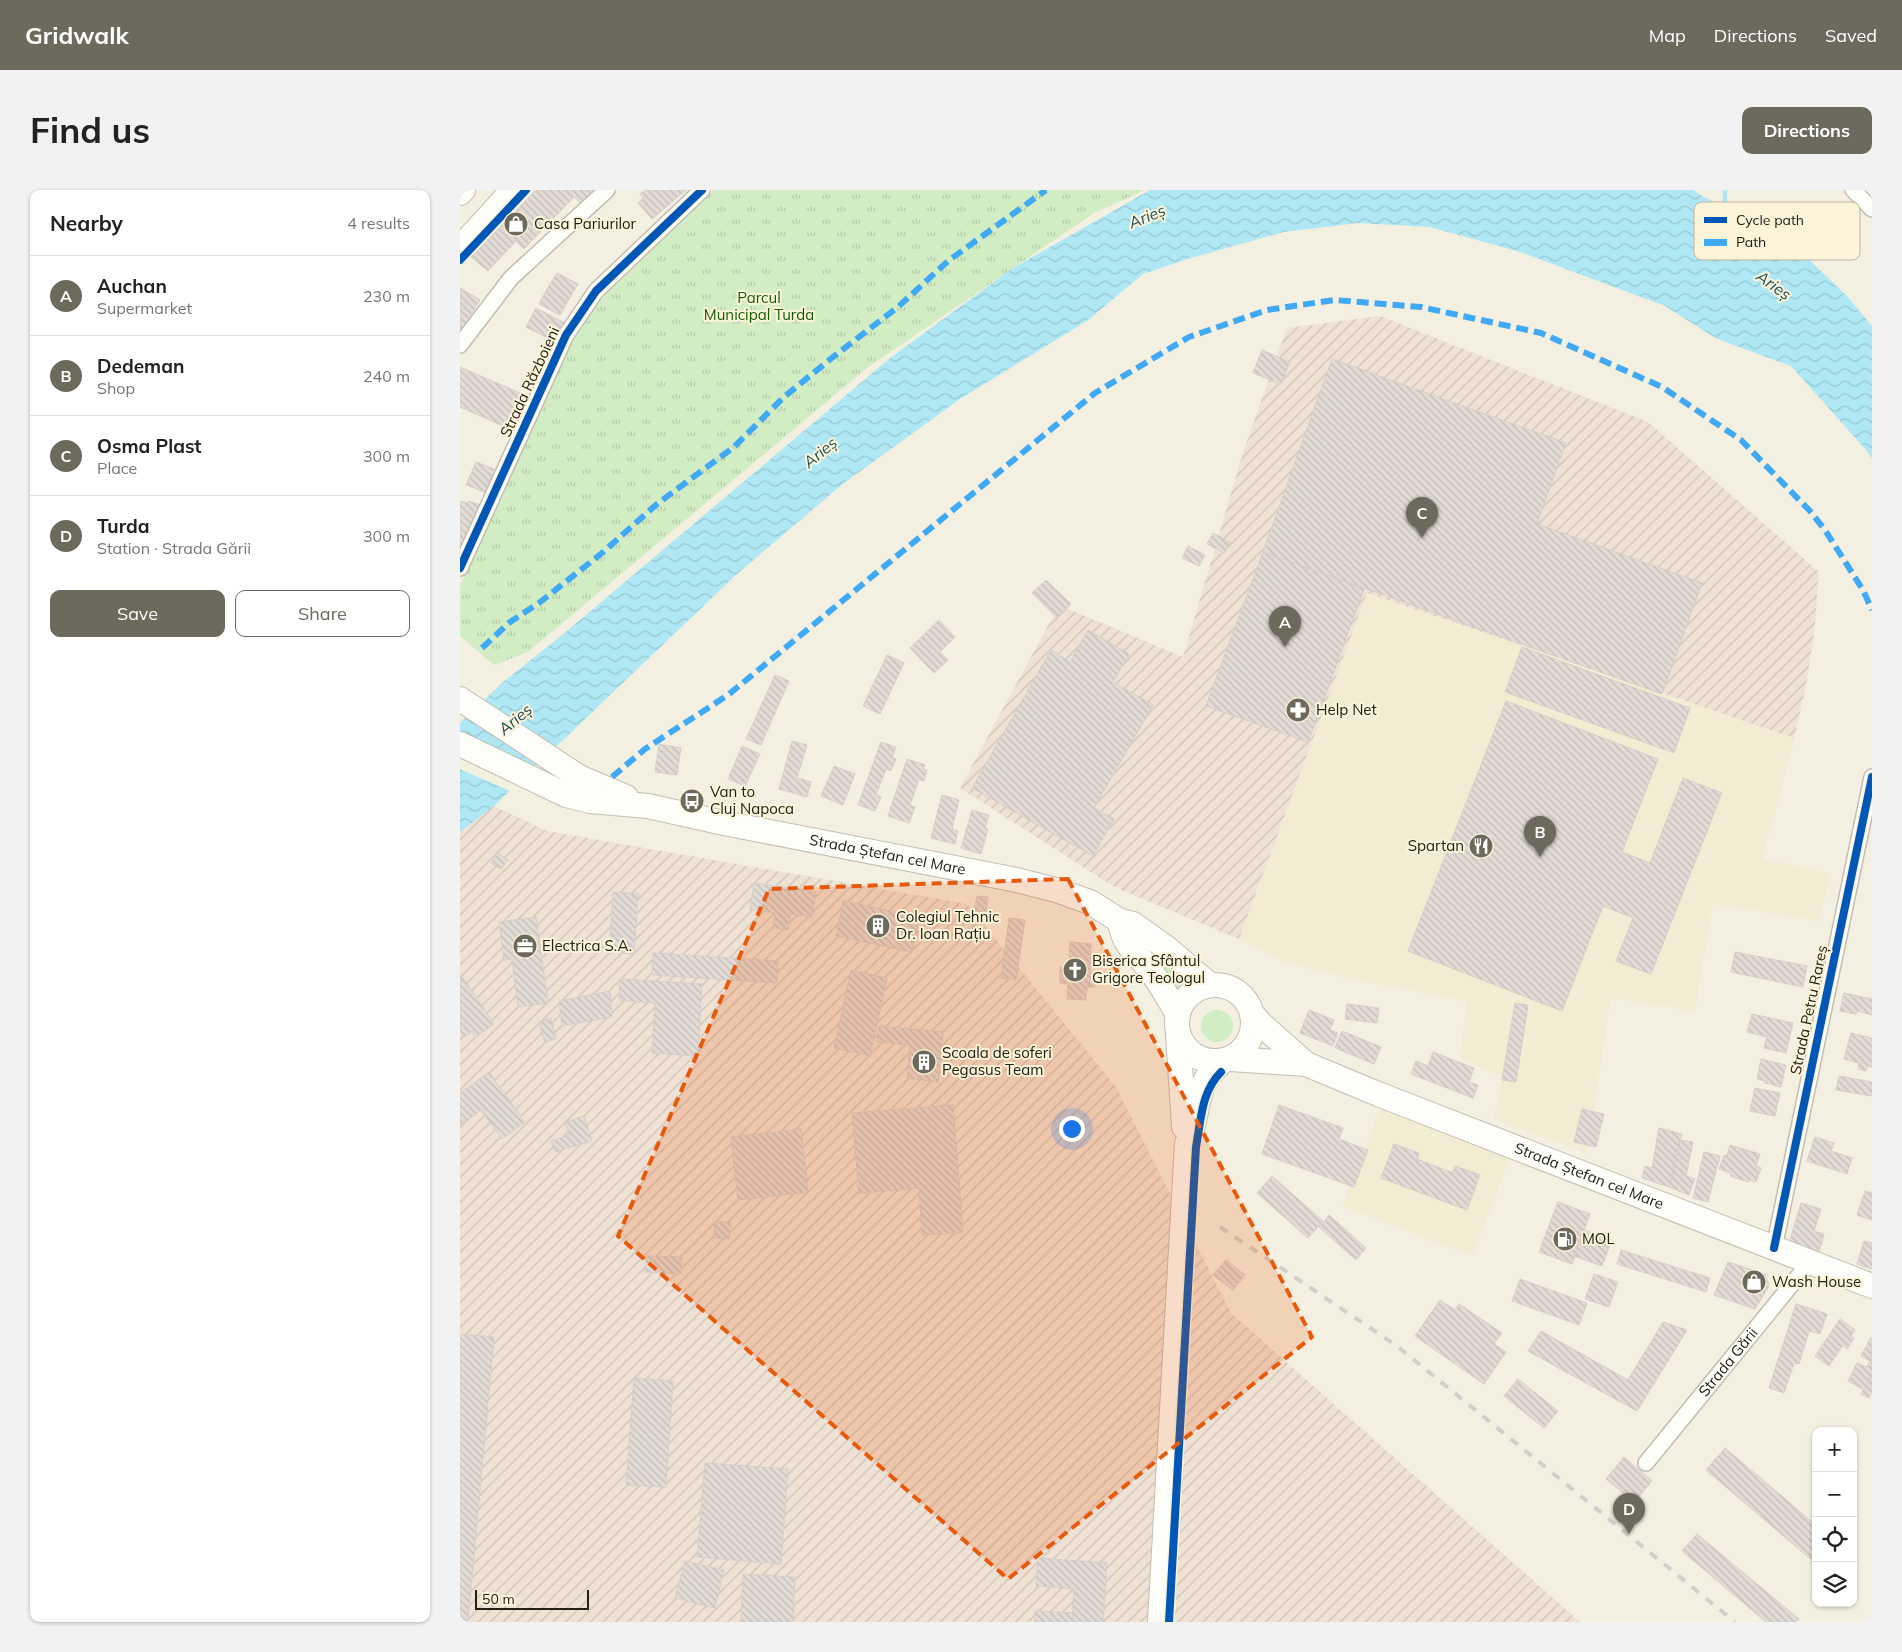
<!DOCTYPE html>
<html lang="en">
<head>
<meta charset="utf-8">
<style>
  :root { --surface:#fff; --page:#f2f2f2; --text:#222; --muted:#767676; --line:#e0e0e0; --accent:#6c695d }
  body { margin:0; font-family:Mulish,sans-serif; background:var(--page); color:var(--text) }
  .controls { position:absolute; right:15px; bottom:15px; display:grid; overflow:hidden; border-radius:10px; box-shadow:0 1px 4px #0004 }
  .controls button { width:45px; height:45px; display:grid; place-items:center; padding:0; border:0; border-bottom:1px solid var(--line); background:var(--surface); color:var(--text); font:25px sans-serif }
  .scale { position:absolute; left:15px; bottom:12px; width:114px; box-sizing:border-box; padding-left:5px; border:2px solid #222016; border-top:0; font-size:14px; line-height:18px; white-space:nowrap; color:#222016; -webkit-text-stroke:4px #fcf4d9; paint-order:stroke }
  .you { position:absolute; left:611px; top:938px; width:18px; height:18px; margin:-12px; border:4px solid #fff; border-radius:50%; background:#1a73e8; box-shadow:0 0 0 8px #1a73e833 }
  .badge { display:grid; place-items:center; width:32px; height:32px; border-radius:50%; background:var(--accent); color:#fff; font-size:16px; font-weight:700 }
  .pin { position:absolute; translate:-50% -41px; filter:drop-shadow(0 1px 2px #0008) }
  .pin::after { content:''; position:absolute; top:26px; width:18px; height:15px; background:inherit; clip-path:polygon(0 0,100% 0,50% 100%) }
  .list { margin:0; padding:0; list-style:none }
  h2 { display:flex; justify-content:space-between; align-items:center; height:65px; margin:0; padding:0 20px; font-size:21px }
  h2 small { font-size:16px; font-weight:400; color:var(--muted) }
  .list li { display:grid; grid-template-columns:32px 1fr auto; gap:15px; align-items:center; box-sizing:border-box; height:80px; padding:0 20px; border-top:1px solid var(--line) }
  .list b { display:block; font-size:19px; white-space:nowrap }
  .list p { margin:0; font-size:16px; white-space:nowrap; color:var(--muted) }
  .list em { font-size:16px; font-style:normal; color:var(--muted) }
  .actions { display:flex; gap:10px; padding:15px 20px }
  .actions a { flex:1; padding:11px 0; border:1px solid var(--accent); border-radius:10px; text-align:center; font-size:18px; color:var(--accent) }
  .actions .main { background:var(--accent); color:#fff }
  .icon { flex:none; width:28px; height:28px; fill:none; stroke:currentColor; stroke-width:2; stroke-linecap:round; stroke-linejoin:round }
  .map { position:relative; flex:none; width:1412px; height:1432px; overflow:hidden; border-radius:10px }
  header { display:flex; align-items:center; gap:30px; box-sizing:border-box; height:70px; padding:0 25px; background:var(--accent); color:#fff }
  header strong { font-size:24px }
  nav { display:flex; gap:28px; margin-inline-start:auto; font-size:18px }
  .intro { display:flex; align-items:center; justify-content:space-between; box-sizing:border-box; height:120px; padding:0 30px }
  h1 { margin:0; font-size:35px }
  .button { padding:12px 22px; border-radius:10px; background:var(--accent); color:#fff; font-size:18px; font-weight:700 }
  main { display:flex; gap:30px; padding:0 30px }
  aside { flex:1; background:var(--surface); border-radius:10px; box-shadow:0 1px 4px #0004 }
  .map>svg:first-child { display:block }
  .built { fill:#f2ecd2 }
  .industrial { fill:url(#industrial-furrows) }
  .grass { fill:#d2edc4 }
  .park { fill:url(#park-tufts) }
  .water { fill:url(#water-waves) }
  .pier { fill:#f4f0e1 }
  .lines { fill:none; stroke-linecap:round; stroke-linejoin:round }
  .stream { stroke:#afe8f4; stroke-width:4.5 }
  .building { fill:url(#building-back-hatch); stroke:#d6cec9 }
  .street-casing { stroke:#c2beb3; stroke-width:18 }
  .primary-casing { stroke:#c2beb3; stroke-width:26 }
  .street { stroke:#fdfdfa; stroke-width:15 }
  .primary { stroke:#fdfdfa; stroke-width:24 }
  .rail { stroke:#d0cfcb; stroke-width:4; stroke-dasharray:9 9; stroke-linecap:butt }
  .quiet { stroke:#3fa9f5; stroke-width:6; stroke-dasharray:12 6; stroke-linecap:butt }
  .cycleway-casing { stroke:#fcf4d9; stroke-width:11 }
  .cycleway { stroke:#0057b8; stroke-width:8 }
  .marked { fill:#e8590c; fill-opacity:0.2; stroke:#e8590c; stroke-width:4; stroke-dasharray:10 6; stroke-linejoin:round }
  .labels { text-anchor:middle; stroke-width:4; stroke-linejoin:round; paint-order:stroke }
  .poi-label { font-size:15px; fill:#222016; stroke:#fcf4d9; text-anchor:start }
  .park-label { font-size:15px; fill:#125d00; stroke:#fcf4d9 }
  .street-label { font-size:15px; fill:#222016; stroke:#fcf4d9 }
  .water-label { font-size:16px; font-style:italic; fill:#1d4c59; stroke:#fcf4d9 }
  .key { fill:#fcf4d9; stroke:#bbb49e; stroke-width:1 }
  .key-label { font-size:14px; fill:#222016 }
</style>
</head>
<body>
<header>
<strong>Gridwalk</strong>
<nav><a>Map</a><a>Directions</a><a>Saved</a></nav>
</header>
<div class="intro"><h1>Find us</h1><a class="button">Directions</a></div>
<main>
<aside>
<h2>Nearby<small>4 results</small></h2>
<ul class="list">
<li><span class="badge">A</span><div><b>Auchan</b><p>Supermarket</p></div><em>230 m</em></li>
<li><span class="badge">B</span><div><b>Dedeman</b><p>Shop</p></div><em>240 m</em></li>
<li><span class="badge">C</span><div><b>Osma Plast</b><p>Place</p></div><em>300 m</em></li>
<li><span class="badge">D</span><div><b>Turda</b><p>Station · Strada Gării</p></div><em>300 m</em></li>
</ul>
<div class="actions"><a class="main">Save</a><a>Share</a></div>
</aside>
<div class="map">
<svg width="1412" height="1432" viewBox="0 0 1412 1432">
  <defs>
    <pattern id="industrial-furrows" width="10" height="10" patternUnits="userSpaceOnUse" patternTransform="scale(1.25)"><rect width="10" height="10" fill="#efe2d5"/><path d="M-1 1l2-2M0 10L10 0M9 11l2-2" fill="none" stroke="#cdc2b6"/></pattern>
    <pattern id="park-tufts" width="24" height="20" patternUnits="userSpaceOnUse" patternTransform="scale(1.25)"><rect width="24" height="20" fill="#d2edc4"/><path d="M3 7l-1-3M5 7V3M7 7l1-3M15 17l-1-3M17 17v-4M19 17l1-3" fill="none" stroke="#b4cba8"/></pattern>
    <pattern id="water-waves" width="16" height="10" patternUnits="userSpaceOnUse" patternTransform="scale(1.25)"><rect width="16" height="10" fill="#afe8f4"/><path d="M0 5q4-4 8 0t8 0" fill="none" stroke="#96c7d0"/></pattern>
    <pattern id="building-back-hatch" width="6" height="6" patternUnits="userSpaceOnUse" patternTransform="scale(1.25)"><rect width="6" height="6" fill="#e3dbd6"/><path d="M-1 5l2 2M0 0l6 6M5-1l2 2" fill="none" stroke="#c2bcb7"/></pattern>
  </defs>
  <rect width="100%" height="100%" fill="#f4f0e1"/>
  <path class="built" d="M907,403L1334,548L1303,669L1371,684L1359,731L1253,714L1235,821L1151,808L1127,963L1034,929L1042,887L1000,869L1007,811L901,791L819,770L779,749Z
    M921,916L1051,966L1012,1066L882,1016Z"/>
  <path class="industrial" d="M920,126L1188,232L1359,382L1354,445L1345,501L1334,548L907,403L779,749L654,697L500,598L599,415L723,467L783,262L827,138Z
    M34,616L87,641L507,714L656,897L771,1123L1120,1432H0V642Z"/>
  <path class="grass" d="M692,766L735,797L723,801L718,808Z
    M741 836a16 16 0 1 1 32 0a16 16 0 1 1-32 0Z"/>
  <path class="park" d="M253,0H685L634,23L407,178L68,462L34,475L0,446V396L109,148L138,107Z"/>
  <path class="water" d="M690,0H1233L1242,6L1288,29L1318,40L1386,105L1412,136V269L1406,260L1331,176L1257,149L1205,116L1060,62L970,37L898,33L824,42L731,68L683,84L627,131L500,209L384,293L277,384L34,616L0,642V533L43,492L101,446L430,168L553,78Z"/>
  <path class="pier" d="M0,550L71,584L52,602L0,579Z"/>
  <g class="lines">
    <path class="stream" d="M1265,0V24"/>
  </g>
  <path class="building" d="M76,0H135L121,14L114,7L64,59L56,51L28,81L11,67Z
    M185,0H226L192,29L178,13L183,8L180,4Z
    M97,83L118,94L108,111L87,99Z
    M0,98L20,110L0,143Z
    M87,99L108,111L100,125L79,114Z
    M76,118L105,133L95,152L66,137Z
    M802,160L830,172L821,194L793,183Z
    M872,169L1106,253L1077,334L1242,393L1202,504L803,362Z
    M0,177L67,206L52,240L0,217Z
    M16,272L34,279L25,302L6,295Z
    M0,311L7,313L9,311L20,315L0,363Z
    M753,343L770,352L764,363L747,354Z
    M728,356L745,365L739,376L722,368Z
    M803,362L904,399L848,552L746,516Z
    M586,390L611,414L597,428L572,403Z
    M479,430L495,447L480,462L488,470L474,483L450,458Z
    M628,440L669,464L653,492L693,515L634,618L654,629L633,666L512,598L591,460L610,472Z
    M1062,457L1230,518L1214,563L1045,502Z
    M427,465L444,473L420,524L403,516Z
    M315,485L329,491L301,555L286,549Z
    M1046,511L1198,569L1162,662L1190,673L1223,588L1262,603L1191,784L1156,771L1173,728L1143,716L1102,821L948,761Z
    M332,551L347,555L337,588L351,592L347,607L319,599Z
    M421,552L436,557L432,568L436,569L431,581L426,579L416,605L421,607L415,621L398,615Z
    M199,554L221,558L217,585L195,582Z
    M282,556L300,564L285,596L268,589Z
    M447,569L465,575L463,579L467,580L464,591L459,589L450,615L455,617L449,633L428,626Z
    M374,576L395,584L383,615L361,606Z
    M482,605L499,610L492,639L498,641L495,654L471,648Z
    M512,620L529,625L525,638L528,639L521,664L501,658Z
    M37,663L48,670L41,679L31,673Z
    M294,693L356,702L352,727L331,724L328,740L313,738L315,723L290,719Z
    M153,702L178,704L174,764L149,762Z
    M517,706L528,707L526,722L514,721Z
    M383,711L459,727L452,762L376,746Z
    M76,727L88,813L58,817L52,769L44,770L39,732Z
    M549,728L565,730L556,790L541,788Z
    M610,752L631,754L630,783H636L635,797H627L626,810L607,809L608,794L600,793V777L609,778Z
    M1275,762L1347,776L1343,797L1271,782Z
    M193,763L318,771L317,793L192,785Z
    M391,780L427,788L410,866L374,858Z
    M2,786L34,834L16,847L12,841L4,847L0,841V788Z
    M160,789L242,794L238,866L192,863L195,813L159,810Z
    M150,801L152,827L102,836L99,811Z
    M1384,803L1412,809V825L1397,821L1396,824L1380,821Z
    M1055,813L1068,815L1056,892L1042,890Z
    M887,814L919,818L917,833L885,829Z
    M849,820L874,830L870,840L878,843L873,856L840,843Z
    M1292,824L1333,833L1326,863L1304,858L1307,847L1287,842Z
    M91,828L96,849L85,852L79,832Z
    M419,836L483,842L478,892L447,888L450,855L417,852Z
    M882,841L921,857L914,874L875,858Z
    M1391,843L1412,848V877L1407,876L1406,881L1398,879L1399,873L1384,869Z
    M973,862L1014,878L1009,892L1018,895L1013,908L951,884L956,871L968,876Z
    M1301,869L1326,875L1321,897L1305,893V891L1297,889Z
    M29,882L65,932L42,949L21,920L0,935V903Z
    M1379,886L1412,892V906L1376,900Z
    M1295,898L1320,903L1315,926L1290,921Z
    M493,915L503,1042L462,1045L459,998L399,1003L392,923Z
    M819,915L883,938L879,949L908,960L894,997L802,964Z
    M1122,919L1144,924L1136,957L1114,952Z
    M124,926L132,951L95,962L91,951L109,945L105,932Z
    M1199,938L1222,944L1209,997L1182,988L1185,976L1192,978Z
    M341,939L348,1002L278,1010L271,947Z
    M1355,947L1374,953L1371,961L1392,968L1387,984L1347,971Z
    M1220,950L1233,952L1226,986L1235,989L1229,1005L1209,997Z
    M934,954L959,963L957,969L993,983L995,976L1020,985L1007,1020L921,988Z
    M1270,955L1300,964L1296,976L1301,978L1296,992L1289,990L1288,992L1270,986L1271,983L1259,979L1264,965L1267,966Z
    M1244,962L1260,966L1248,1012L1233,1008Z
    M812,986L863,1031L848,1048L797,1003Z
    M1405,1001L1412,1003V1030L1397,1025Z
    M1098,1012L1130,1024L1112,1074L1079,1062Z
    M1341,1013L1361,1019L1354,1041L1364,1044L1359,1062L1329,1053Z
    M869,1025L906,1058L896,1070L859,1037Z
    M255,1032H271L269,1049L254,1048Z
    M1124,1040L1152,1050L1142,1076L1114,1066Z
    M1404,1051L1412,1053V1079L1397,1074Z
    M1161,1060L1250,1088L1246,1102L1157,1074Z
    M186,1066L222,1067L221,1084L184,1082Z
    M766,1070L785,1085L773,1100L753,1085Z
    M1268,1072L1305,1084L1309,1096L1295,1119L1254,1105Z
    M1134,1084L1158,1092L1149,1117L1125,1109Z
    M1060,1089L1127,1113L1119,1135L1052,1111Z
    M980,1110L995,1120L999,1114L1042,1143L1034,1154L1046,1162L1024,1194L955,1146Z
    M1336,1114L1367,1124L1360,1144L1349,1141L1339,1174L1334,1173L1324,1203L1309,1198Z
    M1380,1129L1395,1140L1391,1146L1394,1148L1387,1159L1383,1155L1369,1176L1355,1166Z
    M1203,1132L1227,1140L1177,1221L1068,1161L1081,1141L1168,1190Z
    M0,1144L34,1147L8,1432H0Z
    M1411,1147L1412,1184L1404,1200L1388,1191L1397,1173L1407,1177L1410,1171L1401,1166Z
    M1412,1184V1202L1409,1208L1401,1204Z
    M174,1188L213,1191L206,1297L166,1295Z
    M1058,1189L1098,1221L1084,1238L1044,1206Z
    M1265,1258L1356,1335V1369L1354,1372L1246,1280Z
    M1164,1267L1192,1291L1174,1312L1146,1289Z
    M245,1273L328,1279L321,1374L237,1367Z
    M1237,1344L1339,1429L1336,1432H1306L1222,1361Z
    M578,1368L647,1373L643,1432H612L614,1399L576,1396Z
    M225,1371L264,1380L255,1418L215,1408Z
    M283,1384L335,1387L333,1432H281Z
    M575,1421L613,1423L612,1432H575Z"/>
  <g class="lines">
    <defs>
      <g id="street">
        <path d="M1393,0L1412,19"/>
        <path d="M0,155L51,88L147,0"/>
        <path d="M0,378L106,145L136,101L242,0"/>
        <path d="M1314,1058L1412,587"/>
        <path id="s1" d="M1186,1273L1350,1072"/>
      </g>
      <g id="primary">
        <path d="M0,3L3,0"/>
        <path d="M0,58L53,0"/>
        <path d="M0,509L119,587L166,607"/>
        <path id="s2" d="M0,554L106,605L130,611L188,616L264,633L557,690L596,700L630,712L660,731L673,734L708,759L750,795"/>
        <path d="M660,731C663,756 676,762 690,780C701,794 709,810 718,824"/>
        <circle cx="755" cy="833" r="38"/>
        <path id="s3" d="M792,824L802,835L846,874L918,904L1412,1096"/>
        <path d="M718,844L724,937"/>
        <path d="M770,869L846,874"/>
        <path d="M700,1432L727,953C737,933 735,910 745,891C749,883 758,876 764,870"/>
      </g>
    </defs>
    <use href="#street" class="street-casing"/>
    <use href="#primary" class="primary-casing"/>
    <use href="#street" class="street"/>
    <use href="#primary" class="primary"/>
    <path class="rail" d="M760,1037L937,1156L1275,1432"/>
    <path class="quiet" d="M22,458L50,432L79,413L142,363L197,314L274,257L324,207L373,167L438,117L488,71L586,0
      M152,587L185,559L268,505L635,203L729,147L807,120L874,110L961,117L1081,143L1202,197L1281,250L1350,321L1365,340L1403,400L1412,420"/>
    <defs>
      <path id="cycleway" d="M0,70L66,0
        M0,378L106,145L136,101L242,0
        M1314,1058L1412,587
        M709,1432L736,957C741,930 741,902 761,882"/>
    </defs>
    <use href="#cycleway" class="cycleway-casing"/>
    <use href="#cycleway" class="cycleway"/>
  </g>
  <path class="marked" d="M608,689L852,1147L548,1389L158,1046L309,699Z"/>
  <defs>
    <symbol id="shop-disc" viewBox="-11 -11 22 22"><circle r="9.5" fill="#6c695d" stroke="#fcf4d9"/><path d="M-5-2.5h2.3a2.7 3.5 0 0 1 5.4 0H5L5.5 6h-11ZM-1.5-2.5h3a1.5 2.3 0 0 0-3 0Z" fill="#fff"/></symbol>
    <symbol id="pharmacy-disc" viewBox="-11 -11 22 22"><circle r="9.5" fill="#6c695d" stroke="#fcf4d9"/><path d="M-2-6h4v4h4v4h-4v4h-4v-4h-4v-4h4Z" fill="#fff"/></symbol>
    <symbol id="bus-disc" viewBox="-11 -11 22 22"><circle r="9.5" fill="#6c695d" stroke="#fcf4d9"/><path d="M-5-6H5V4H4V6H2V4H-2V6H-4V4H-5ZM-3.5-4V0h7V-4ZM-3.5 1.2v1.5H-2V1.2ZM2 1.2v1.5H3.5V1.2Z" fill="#fff"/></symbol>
    <symbol id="restaurant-disc" viewBox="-11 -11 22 22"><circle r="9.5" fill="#6c695d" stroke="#fcf4d9"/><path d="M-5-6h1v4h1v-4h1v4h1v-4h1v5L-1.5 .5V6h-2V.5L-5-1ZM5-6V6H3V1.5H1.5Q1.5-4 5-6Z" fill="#fff"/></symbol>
    <symbol id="building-disc" viewBox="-11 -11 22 22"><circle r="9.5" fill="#6c695d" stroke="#fcf4d9"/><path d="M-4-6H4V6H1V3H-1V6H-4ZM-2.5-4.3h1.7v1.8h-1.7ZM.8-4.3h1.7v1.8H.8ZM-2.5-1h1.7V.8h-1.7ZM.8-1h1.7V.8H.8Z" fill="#fff"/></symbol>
    <symbol id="office-disc" viewBox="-11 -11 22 22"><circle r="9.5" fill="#6c695d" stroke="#fcf4d9"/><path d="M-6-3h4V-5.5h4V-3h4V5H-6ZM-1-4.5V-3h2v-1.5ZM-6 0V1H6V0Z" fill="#fff"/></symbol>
    <symbol id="church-disc" viewBox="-11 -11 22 22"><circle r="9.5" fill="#6c695d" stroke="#fcf4d9"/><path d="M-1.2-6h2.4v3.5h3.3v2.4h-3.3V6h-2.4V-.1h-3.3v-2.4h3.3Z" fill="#fff"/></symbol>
    <symbol id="fuel-disc" viewBox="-11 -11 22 22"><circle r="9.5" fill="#6c695d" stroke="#fcf4d9"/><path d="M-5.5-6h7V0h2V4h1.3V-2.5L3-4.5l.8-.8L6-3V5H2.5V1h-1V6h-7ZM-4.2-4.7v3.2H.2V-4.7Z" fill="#fff"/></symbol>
  </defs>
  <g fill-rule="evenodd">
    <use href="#shop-disc" x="42" y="20" width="28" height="28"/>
    <use href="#pharmacy-disc" x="824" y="506" width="28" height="28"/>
    <use href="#bus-disc" x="218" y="597" width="28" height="28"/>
    <use href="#restaurant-disc" x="1007" y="642" width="28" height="28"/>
    <use href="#building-disc" x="404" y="722" width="28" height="28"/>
    <use href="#office-disc" x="51" y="742" width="28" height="28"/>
    <use href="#church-disc" x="601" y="766" width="28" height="28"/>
    <use href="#building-disc" x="450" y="858" width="28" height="28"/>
    <use href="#fuel-disc" x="1091" y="1035" width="28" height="28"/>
    <use href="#shop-disc" x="1280" y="1078" width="28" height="28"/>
  </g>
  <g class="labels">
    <g class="poi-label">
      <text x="74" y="39">Casa Pariurilor</text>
      <text x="856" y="525">Help Net</text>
      <text x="250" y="607">Van to<tspan x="250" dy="17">Cluj Napoca</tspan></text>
      <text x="1004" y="661" text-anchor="end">Spartan</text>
      <text x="436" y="732">Colegiul Tehnic<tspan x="436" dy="17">Dr. Ioan Rațiu</tspan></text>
      <text x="82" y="761">Electrica S.A.</text>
      <text x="632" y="776">Biserica Sfântul<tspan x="632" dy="17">Grigore Teologul</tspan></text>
      <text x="482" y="868">Scoala de soferi<tspan x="482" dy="17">Pegasus Team</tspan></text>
      <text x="1122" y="1054">MOL</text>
      <text x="1312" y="1097">Wash House</text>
    </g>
    <g class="park-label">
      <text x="299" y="113">Parcul<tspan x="299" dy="17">Municipal Turda</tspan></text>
    </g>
    <g class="street-label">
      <text transform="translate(70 192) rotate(-65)" y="5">Strada Războieni</text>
      <text dy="5" stroke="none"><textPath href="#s2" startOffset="445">Strada Ștefan cel Mare</textPath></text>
      <text transform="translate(1349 820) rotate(-78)" y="5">Strada Petru Rareș</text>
      <text dy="5" stroke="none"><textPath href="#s3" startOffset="378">Strada Ștefan cel Mare</textPath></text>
      <text dy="5" stroke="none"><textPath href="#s1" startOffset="130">Strada Gării</textPath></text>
    </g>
    <g class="water-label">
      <text transform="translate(687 26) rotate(-22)" y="6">Arieș</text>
      <text transform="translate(1314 95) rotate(36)" y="6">Arieș</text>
      <text transform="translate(360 262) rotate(-39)" y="6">Arieș</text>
      <text transform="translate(55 529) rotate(-40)" y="6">Arieș</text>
    </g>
  </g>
  <rect x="1234" y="12" width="166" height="58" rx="8" class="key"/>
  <rect x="1244" y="27" width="23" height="6" fill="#0057b8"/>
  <rect x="1244" y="49" width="23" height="7" fill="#3fa9f5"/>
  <g class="key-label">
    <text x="1276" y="35">Cycle path</text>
    <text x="1276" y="57">Path</text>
  </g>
</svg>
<div class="controls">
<button>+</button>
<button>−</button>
<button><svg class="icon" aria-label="locate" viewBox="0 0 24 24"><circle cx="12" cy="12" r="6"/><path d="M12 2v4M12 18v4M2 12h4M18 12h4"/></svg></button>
<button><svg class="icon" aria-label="layers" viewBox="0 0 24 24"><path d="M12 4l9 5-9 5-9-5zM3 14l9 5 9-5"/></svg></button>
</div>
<div class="scale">50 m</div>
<div class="you"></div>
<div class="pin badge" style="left:825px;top:457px">A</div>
<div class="pin badge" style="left:1080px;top:667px">B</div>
<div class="pin badge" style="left:962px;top:348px">C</div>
<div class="pin badge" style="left:1169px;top:1344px">D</div>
</div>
</main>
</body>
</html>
